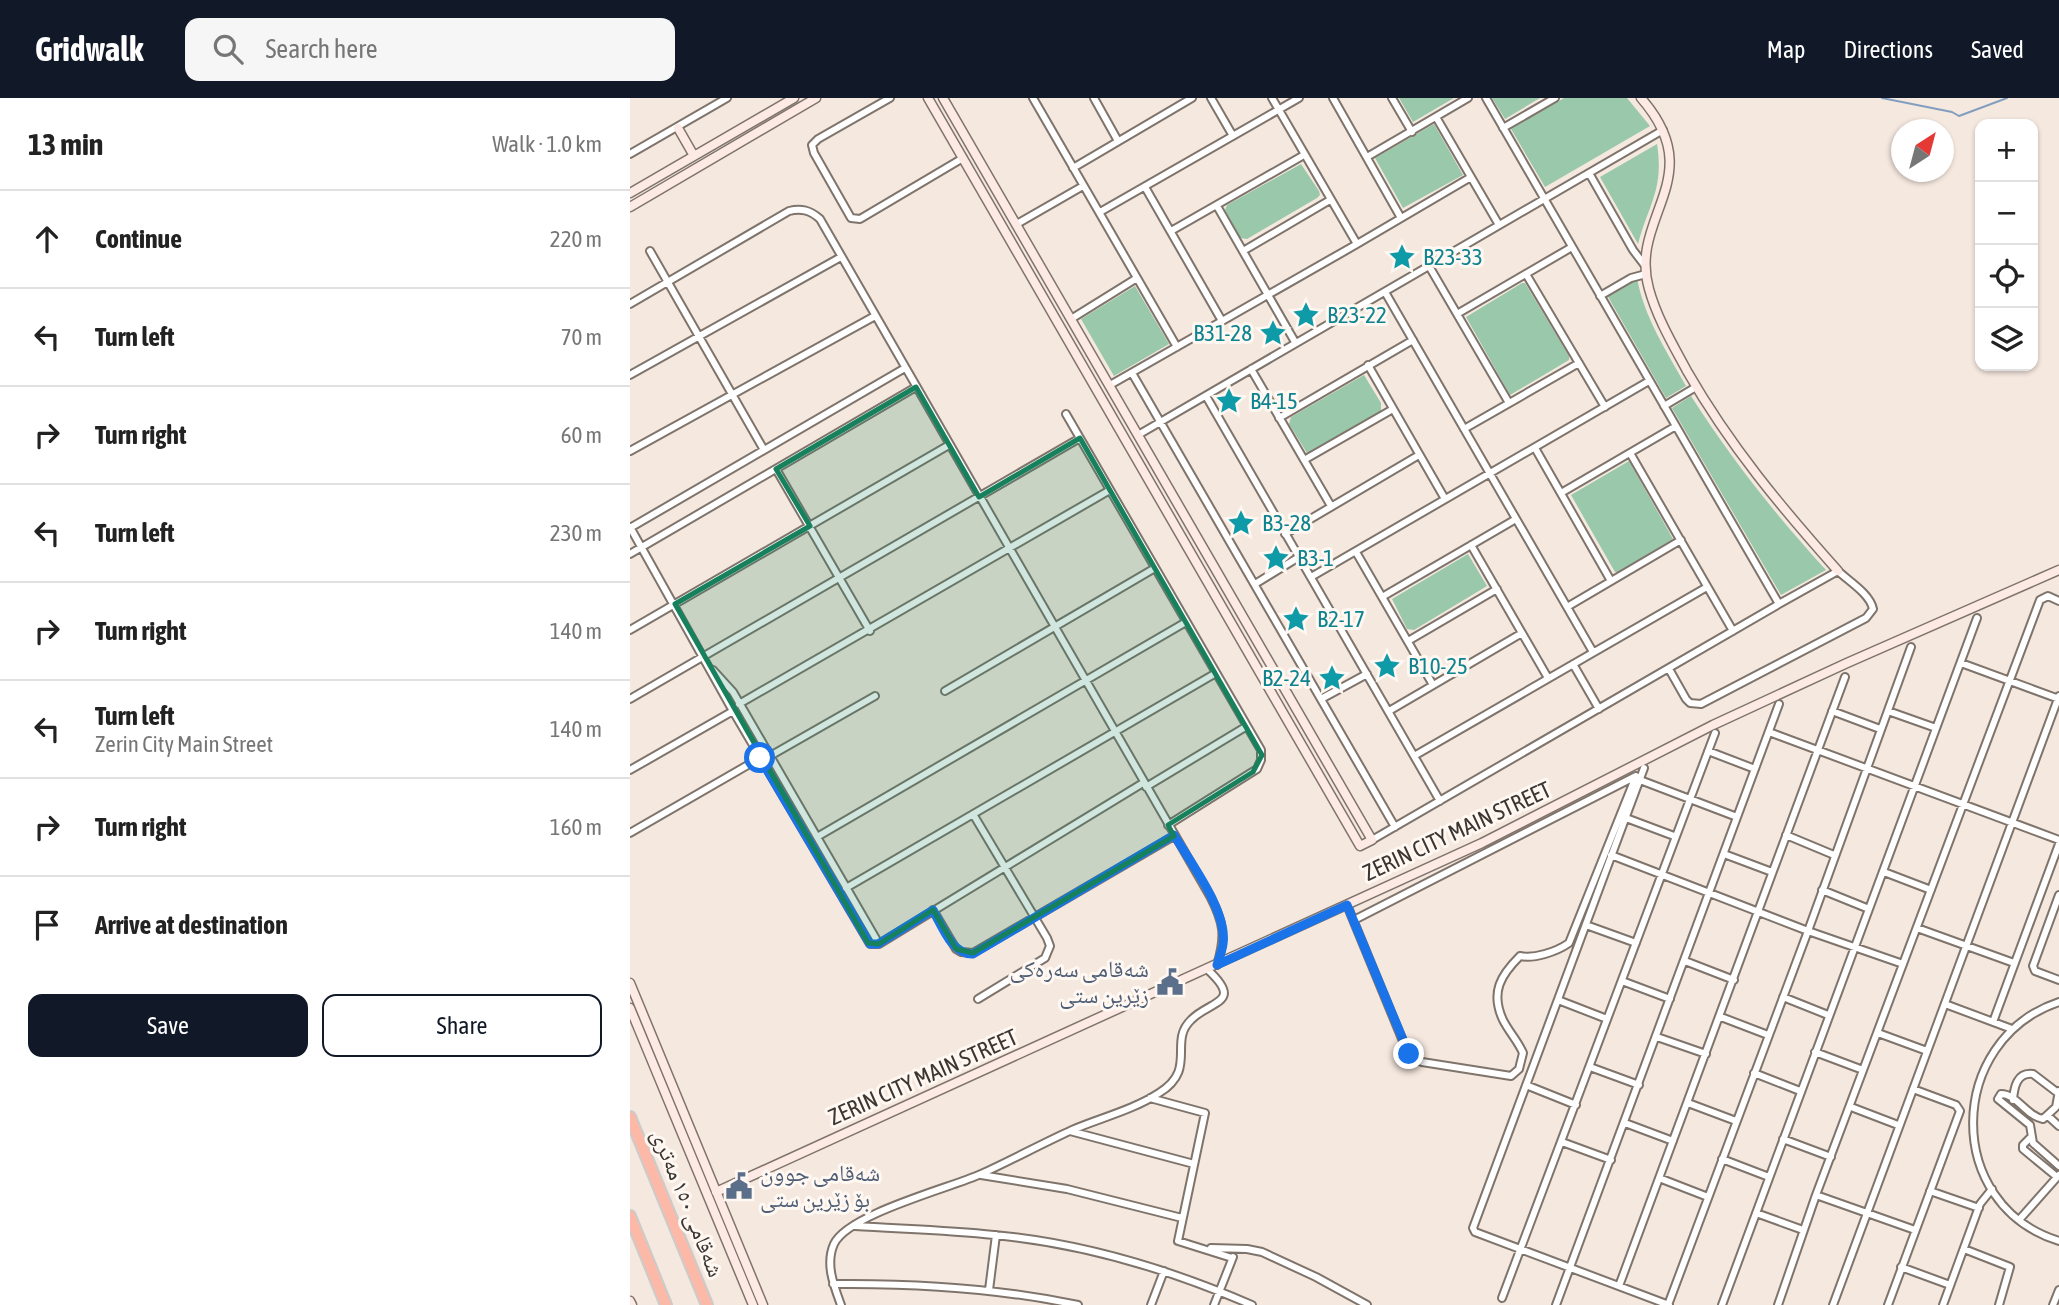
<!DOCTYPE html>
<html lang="en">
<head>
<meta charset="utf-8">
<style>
  :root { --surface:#fff; --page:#f6f6f6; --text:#222; --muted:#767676; --line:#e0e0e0; --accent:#111827 }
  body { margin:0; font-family:"Asap Condensed","Noto Naskh Arabic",sans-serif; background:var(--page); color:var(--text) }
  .controls { position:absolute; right:21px; top:21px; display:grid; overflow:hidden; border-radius:14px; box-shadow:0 2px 5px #0004 }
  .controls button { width:63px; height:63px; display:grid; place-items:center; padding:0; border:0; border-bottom:2px solid var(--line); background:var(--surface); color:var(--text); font:35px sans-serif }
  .compass { position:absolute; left:1261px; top:21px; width:63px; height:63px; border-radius:50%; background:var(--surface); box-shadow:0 2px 5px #0004; rotate:36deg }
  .stop { position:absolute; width:21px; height:21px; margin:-16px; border:5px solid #1a73e8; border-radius:50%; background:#fff }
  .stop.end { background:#1a73e8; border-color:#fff; box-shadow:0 2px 7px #0008 }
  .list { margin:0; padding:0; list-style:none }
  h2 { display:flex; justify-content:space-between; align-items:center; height:91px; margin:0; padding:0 28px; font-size:30px }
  h2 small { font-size:23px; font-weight:400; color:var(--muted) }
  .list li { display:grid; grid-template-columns:46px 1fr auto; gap:21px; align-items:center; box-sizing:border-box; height:98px; padding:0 28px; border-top:2px solid var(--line) }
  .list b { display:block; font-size:26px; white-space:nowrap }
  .list p { margin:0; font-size:23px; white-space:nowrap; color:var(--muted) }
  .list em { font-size:23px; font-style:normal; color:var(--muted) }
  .actions { display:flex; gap:14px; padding:21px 28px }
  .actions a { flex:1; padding:16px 0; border:2px solid var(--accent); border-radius:14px; text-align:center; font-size:24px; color:var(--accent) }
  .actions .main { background:var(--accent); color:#fff }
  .icon { flex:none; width:38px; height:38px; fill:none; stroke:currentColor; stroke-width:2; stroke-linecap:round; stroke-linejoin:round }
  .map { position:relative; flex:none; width:1429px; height:1207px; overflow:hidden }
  header { display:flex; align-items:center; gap:42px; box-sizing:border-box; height:98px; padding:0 35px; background:var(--accent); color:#fff }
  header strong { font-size:33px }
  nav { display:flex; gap:38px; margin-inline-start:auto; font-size:24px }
  .search { width:490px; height:63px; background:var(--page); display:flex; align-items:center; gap:18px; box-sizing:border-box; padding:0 24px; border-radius:14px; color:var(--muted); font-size:26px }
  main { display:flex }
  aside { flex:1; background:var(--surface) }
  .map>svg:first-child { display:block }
  .green { fill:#99c8aa }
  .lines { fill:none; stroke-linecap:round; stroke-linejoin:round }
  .stream { stroke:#829ebf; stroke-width:2 }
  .street-casing { stroke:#7f746b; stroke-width:10 }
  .secondary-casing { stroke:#7f746b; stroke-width:11 }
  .highway-casing { stroke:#cccbca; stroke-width:14 }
  .street { stroke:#fff; stroke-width:6 }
  .secondary { stroke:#feeae5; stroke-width:8 }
  .highway { stroke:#fcb9a8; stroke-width:10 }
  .route { stroke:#1a73e8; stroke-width:9 }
  .marked { fill:#16815c; fill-opacity:0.2; stroke:#16815c; stroke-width:5; stroke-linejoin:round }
  .labels { text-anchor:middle; stroke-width:6; stroke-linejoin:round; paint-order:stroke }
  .culture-label { font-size:23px; fill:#0d838f; stroke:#fff7f1; text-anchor:start }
  .street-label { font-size:23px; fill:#3b3632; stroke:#fff7f1 }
  .service-label { font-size:23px; fill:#4e5e75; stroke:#fff7f1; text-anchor:end }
</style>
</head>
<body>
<header>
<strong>Gridwalk</strong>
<div class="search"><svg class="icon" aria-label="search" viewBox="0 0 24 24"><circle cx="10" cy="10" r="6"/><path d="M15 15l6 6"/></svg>Search here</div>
<nav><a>Map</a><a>Directions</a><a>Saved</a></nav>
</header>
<main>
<aside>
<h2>13 min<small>Walk · 1.0 km</small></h2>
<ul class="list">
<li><svg class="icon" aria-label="ahead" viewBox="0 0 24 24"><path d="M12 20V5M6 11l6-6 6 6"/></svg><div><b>Continue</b></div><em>220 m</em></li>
<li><svg class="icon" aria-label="left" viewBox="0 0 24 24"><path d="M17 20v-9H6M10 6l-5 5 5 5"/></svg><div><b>Turn left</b></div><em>70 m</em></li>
<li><svg class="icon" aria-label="right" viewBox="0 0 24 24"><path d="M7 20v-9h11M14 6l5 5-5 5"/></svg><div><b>Turn right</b></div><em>60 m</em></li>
<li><svg class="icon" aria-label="left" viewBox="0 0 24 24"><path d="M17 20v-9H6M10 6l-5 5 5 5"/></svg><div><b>Turn left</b></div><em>230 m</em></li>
<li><svg class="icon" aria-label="right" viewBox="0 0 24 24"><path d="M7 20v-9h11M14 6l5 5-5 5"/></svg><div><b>Turn right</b></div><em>140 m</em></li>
<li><svg class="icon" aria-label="left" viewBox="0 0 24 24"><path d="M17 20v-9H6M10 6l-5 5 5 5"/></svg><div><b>Turn left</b><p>Zerin City Main Street</p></div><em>140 m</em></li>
<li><svg class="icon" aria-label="right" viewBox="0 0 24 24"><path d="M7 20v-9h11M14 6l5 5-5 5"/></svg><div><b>Turn right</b></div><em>160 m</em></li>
<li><svg class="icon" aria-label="arrive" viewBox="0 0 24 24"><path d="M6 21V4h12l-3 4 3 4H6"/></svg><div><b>Arrive at destination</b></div></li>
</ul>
<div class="actions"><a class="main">Save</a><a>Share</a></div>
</aside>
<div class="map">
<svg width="1429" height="1207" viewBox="0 0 1429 1207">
  <rect width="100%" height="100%" fill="#f5e8df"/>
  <path class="green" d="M769,0H824L783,24Z
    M862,0H910L875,21Z
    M934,0H997L1020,28L915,89L881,31Z
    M804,26L833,77L773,110L745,60Z
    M1027,46C1034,91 1019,105 1008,146L970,79Z
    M671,66L689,93L690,97L687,100L617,141L610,140L595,112L597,107Z
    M1007,180C1014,219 1037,254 1056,288L1036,300L977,197Z
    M892,185H895L939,258V262L880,297L836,219Z
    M505,188L539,246L484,278L451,221Z
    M734,277L751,305V313L677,355L659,326L661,319Z
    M1061,298C1103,363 1144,415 1196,472L1151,497L1042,310Z
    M999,363L1043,441L989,474H985L941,397Z
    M838,456L857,488L784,532L777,531L762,501Z"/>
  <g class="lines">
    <path class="stream" d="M1252,0L1322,14L1329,18L1377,0"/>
    <defs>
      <path id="street" d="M260,0L188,41L182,47L184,55L221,120L230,121L333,60
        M403,0L547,249
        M464,0L488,43
        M581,0L603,38
        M642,0L727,146
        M703,0L771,120
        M762,0L782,34
        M856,0L1149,506
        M806,19L869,127
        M873,30L925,0
        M0,56L97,0
        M737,59L838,0
        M443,70L562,0
        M959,75L1003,152L1016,169
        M515,89L592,223
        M587,108L665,244
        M470,114L669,0
        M387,126L453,88
        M541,133L674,57
        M20,153L134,352
        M613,153L700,102
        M799,168L879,305
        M896,176L975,309
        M755,194L963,554
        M970,198L1001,180L1016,176
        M0,206L159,113C171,110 180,112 190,121L580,798C594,825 596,838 587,867
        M827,216L942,149
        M441,221L507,180
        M738,267L815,401
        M621,271L701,408
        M502,275L765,729
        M0,277L211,159
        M480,287L727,146L841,79
        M576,298L810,703
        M1034,308L1066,289
        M436,316L631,652V662L627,671L538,727
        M649,320L783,242
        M834,331L949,265
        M508,337L1033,32
        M905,350L981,483
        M0,353L245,218
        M1000,355L1103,533
        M674,362L763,311
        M146,371L240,533
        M931,395L1046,328
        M0,429L103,613L240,846H249L513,685
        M0,430L275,270
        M655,436L789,357
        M841,447L918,580
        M726,454L803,587
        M0,456L286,289
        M681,479L1019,283
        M625,486L669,459
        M752,499L886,421
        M937,509L1051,442
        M0,532L319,347
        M778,543L867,491
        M1331,565L1429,601
        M943,566L969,611
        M83,572L103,594L249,846
        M315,593L525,470
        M0,601L450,340
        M691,601L737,576
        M109,606L480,392
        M759,613L892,535
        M1202,613L1250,631
        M1258,613L1306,630
        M1139,634L1429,742
        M1078,653L1125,671
        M140,658L245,598
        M784,658L1077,489
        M1014,670L843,1130L845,1134L1039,1207
        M0,672L103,613
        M1010,682L1107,719
        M516,689L617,628
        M343,716L417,840L420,848L415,860L348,901
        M996,720L1044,738
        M0,735L130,660
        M1156,737L1204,757
        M187,739L556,524
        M742,742L1149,506L1208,473C1220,484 1240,496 1243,511L1236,520L1071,606L1060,605L1056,601L1039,571
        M1094,756L1142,774
        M981,757L1178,833L1273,866
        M1254,774L1301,792
        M216,790L586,575
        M1192,792L1239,811
        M1429,797L1403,868L1405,873L1429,882
        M717,807L775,948L783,961L792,964L881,978L889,971L893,955C888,943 879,934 873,922C860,894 871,877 890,858C904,861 926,854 939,845L1006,678L724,822
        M303,812L326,851L331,854L343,855L544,738
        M956,827L1006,845
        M1287,830L1384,865
        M1055,863L1104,882
        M992,883L1040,901
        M1153,899L1198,917
        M928,902L977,921
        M1429,904C1316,942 1313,1107 1429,1143
        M1315,906L1382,931
        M1091,919L1138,937
        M1363,924L1429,746
        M1248,935L1297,953
        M1027,939L1076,956
        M1185,954L1233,972
        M960,969L1009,987
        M1124,975L1170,993
        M896,987L946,1007
        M1429,993L1426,1009L1413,1021C1396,1018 1387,996 1371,996L1368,1001L1400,1027L1403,1045L1429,1068
        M520,1000L575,1015L548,1143L602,1160
        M1383,1002C1384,989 1387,974 1403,976L1428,995
        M1058,1005L1106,1023
        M1221,1009L1268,1027
        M1418,1018L1429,1028
        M995,1025L1043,1043
        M440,1033L564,1066
        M1401,1039L1393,1047V1051L1427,1079
        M1153,1041L1201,1059
        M932,1044L981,1062
        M1092,1061L1139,1079
        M351,1077L437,1091L552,1120
        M1029,1080L1078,1099
        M1300,1093L1349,1110
        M1186,1097L1285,1132
        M1126,1115L1173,1132
        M1389,1122L1429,1077
        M225,1128C272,1131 318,1132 364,1137C453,1145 541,1172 622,1207
        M581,1150L617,1151L632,1154L686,1179L737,1207
        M1334,1151L1380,1169L1369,1207
        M1271,1169L1320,1187
        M203,1186C286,1185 367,1190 448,1207
        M989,1188L1215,579
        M359,1192L366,1137
        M872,1200L1085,635
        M211,1207C204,1188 195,1166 204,1146C218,1116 320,1090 351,1076C382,1062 411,1046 442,1032C470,1020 503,1012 529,995C568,971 538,944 561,922C580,902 615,906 577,871
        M521,1207L534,1173
        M584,1207L603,1159
        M926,1207L1149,606
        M1038,1207L1178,833L1281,549
        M1092,1207L1347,520
        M1148,1207L1186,1097L1410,502L1418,498L1429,503
        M1203,1207L1429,598
        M1258,1207L1330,1013L1326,1007L1283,991
        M1313,1207L1350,1106L1362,1091
        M1423,1207L1429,1192"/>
      <path id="secondary" d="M298,0L730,748L742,742L313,0
        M1011,0C1081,80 998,118 1019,191C1027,220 1043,247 1057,273C1100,348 1151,409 1208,473
        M48,30L64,58
        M0,95L164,0
        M0,109L186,0
        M0,885L133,1207
        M0,910L123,1207
        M86,1094L852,745L1083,627L1217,565L1429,472
        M0,1203L2,1207"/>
      <path id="highway" d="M0,1019L77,1207
        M0,1118L36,1207"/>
    </defs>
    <use href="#street" class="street-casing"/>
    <use href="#secondary" class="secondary-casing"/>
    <use href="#highway" class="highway-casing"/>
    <use href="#street" class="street"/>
    <use href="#secondary" class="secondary"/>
    <use href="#highway" class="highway"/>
  </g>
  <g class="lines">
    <path class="route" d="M130,660L240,846H248L303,812C312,828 322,857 343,856L544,737C561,765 598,814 593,846C592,853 589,861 587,867L717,807L779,956"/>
  </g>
  <path class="marked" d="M286,289L349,399L450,340L632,657L623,674L538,727L544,738L343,855L326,851L303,812L249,846L238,845L45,506L180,428L146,371Z"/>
  <defs>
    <symbol id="sight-bare" viewBox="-9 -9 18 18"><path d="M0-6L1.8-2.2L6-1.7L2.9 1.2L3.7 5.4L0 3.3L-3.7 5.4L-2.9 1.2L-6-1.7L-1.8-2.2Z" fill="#0f9aa8" stroke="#fff7f1" stroke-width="2.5" paint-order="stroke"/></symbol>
    <symbol id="civic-bare" viewBox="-9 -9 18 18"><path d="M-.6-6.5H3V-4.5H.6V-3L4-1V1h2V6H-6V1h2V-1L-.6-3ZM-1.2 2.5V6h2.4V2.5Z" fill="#5c6f8a" stroke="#fff7f1" stroke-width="2.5" paint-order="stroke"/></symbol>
  </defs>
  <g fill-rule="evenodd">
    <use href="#sight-bare" x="753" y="140" width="38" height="38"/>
    <use href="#sight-bare" x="657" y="198" width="38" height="38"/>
    <use href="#sight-bare" x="624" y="216" width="38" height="38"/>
    <use href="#sight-bare" x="580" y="284" width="38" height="38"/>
    <use href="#sight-bare" x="592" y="406" width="38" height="38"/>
    <use href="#sight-bare" x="627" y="441" width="38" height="38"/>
    <use href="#sight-bare" x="647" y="502" width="38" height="38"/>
    <use href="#sight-bare" x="738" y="549" width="38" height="38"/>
    <use href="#sight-bare" x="683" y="561" width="38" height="38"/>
    <use href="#civic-bare" x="521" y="865" width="38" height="38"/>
    <use href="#civic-bare" x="90" y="1069" width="38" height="38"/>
  </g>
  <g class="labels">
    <g class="culture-label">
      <text x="793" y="167">B23-33</text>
      <text x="697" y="225">B23-22</text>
      <text x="622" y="243" text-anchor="end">B31-28</text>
      <text x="620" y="311">B4-15</text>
      <text x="632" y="433">B3-28</text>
      <text x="667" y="468">B3-1</text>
      <text x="687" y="529">B2-17</text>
      <text x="778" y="576">B10-25</text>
      <text x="681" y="588" text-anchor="end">B2-24</text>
    </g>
    <g class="street-label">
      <text transform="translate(827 733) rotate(-25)" y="8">ZERIN CITY MAIN STREET</text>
      <text transform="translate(293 979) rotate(-24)" y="8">ZERIN CITY MAIN STREET</text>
      <text transform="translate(58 1105) rotate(68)" y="8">شەقامی ١٥٠ مەتری</text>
    </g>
    <g class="service-label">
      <text x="519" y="879">شەقامی سەرەکی<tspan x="519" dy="26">زێرین ستی</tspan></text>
      <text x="130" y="1083" text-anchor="start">شەقامی جوون<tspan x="130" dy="26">بۆ زێرین ستی</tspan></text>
    </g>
  </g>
</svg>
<div class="controls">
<button>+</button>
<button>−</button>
<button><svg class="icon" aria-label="locate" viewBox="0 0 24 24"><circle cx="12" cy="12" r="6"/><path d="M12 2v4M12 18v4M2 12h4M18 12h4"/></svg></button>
<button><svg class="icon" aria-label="layers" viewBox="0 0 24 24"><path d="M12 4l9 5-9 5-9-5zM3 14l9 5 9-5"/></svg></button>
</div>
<svg class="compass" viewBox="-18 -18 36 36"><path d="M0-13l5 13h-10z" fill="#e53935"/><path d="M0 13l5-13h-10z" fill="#767676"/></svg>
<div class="stop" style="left:130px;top:660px"></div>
<div class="stop end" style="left:779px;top:956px"></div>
</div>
</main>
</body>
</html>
